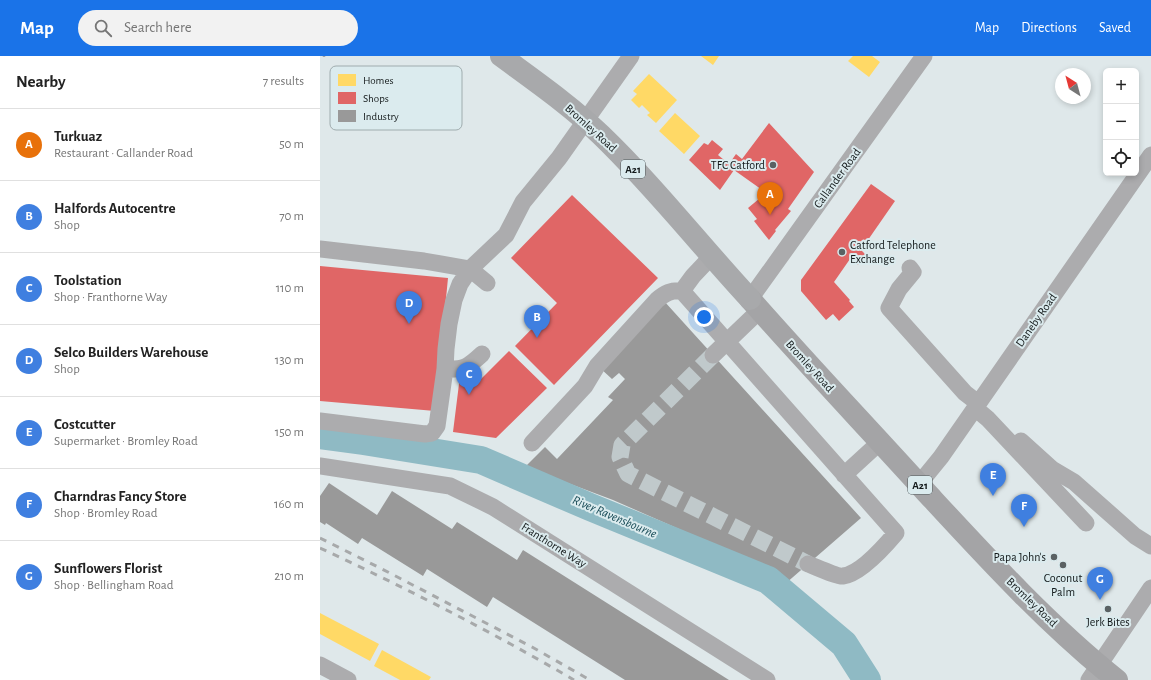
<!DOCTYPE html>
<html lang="en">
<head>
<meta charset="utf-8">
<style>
  :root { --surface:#fff; --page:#f2f2f2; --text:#222; --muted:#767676; --line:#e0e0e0; --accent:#1a73e8 }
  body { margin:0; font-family:"Alegreya Sans",sans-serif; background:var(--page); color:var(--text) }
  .controls { position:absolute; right:12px; top:12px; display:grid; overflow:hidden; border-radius:6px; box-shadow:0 2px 6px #0003 }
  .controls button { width:36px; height:36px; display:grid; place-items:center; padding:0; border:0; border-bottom:1px solid var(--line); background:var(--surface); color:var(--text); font:20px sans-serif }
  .compass { position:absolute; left:735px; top:12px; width:36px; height:36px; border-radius:50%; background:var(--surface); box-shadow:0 2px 6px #0003; rotate:324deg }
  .you { position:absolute; left:384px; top:261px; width:14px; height:14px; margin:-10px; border:3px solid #fff; border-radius:50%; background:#1a73e8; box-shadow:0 0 0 6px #1a73e833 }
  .badge { display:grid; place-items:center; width:26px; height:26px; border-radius:50%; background:var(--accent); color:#fff; font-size:13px; font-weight:700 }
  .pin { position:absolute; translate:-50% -33px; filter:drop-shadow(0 1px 2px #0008) }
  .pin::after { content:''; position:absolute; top:21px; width:14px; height:12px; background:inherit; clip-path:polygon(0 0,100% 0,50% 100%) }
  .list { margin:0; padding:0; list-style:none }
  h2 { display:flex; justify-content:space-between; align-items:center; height:52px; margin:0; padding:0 16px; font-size:17px }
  h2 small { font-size:13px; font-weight:400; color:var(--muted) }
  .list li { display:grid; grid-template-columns:26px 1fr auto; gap:12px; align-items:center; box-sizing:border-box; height:72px; padding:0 16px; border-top:1px solid var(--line) }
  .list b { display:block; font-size:15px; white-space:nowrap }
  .list p { margin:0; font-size:13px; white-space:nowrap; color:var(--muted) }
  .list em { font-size:13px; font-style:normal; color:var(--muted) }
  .icon { flex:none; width:22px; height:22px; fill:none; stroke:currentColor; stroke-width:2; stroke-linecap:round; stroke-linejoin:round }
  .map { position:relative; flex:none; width:831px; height:624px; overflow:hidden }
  header { display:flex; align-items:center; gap:24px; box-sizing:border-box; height:56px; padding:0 20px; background:var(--accent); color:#fff }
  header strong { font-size:19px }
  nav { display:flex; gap:22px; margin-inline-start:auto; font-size:14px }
  .search { width:280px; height:36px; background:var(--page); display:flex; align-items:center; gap:10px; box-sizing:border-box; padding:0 14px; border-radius:22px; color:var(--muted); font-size:15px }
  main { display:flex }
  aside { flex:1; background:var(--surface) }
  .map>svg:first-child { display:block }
  .homes { fill:#ffd966 }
  .shops { fill:#e06666 }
  .industry { fill:#999 }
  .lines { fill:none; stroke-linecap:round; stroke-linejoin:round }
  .river { stroke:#8fbac4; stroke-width:28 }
  .minor-tunnel { stroke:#c0c9cb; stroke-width:17; stroke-dasharray:17 8; stroke-linecap:butt }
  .path { stroke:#a3a5a6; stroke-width:2.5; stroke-dasharray:2 2; stroke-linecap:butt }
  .minor { stroke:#acacae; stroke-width:17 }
  .major { stroke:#a4a4a6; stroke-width:22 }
  .highway { stroke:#a8a9ab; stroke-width:22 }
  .rail { stroke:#a7a9aa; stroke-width:3; stroke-dasharray:7 7; stroke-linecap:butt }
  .poi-dot { fill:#5a6163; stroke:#dbebee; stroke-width:1.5 }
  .labels { text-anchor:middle; stroke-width:4; stroke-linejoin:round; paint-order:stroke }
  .shield { fill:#dbebee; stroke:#4f585a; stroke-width:1 }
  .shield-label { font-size:11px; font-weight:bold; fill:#13191a }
  .street-label { font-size:12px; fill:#13191a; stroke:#dbebee }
  .poi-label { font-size:12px; fill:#13191a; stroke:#dbebee; text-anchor:end }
  .water-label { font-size:13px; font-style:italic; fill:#1d4f5a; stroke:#dbebee }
  .key { fill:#dbebee; stroke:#9facae; stroke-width:1 }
  .key-label { font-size:11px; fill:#13191a }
</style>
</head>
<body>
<header>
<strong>Map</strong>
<div class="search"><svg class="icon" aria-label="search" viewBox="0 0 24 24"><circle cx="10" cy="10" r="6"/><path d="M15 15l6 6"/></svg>Search here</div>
<nav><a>Map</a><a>Directions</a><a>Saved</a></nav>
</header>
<main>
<aside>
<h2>Nearby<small>7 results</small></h2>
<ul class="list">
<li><span class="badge" style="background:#e8710a">A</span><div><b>Turkuaz</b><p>Restaurant · Callander Road</p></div><em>50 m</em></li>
<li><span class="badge" style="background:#3f7fe0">B</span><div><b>Halfords Autocentre</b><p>Shop</p></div><em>70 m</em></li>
<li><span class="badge" style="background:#3f7fe0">C</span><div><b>Toolstation</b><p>Shop · Franthorne Way</p></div><em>110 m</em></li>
<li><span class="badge" style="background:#3f7fe0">D</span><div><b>Selco Builders Warehouse</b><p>Shop</p></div><em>130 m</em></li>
<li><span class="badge" style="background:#3f7fe0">E</span><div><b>Costcutter</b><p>Supermarket · Bromley Road</p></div><em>150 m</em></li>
<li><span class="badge" style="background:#3f7fe0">F</span><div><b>Charndras Fancy Store</b><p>Shop · Bromley Road</p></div><em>160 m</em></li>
<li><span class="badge" style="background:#3f7fe0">G</span><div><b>Sunflowers Florist</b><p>Shop · Bellingham Road</p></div><em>210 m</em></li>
</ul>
</aside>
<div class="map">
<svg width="831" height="624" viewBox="0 0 831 624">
  <rect width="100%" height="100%" fill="#dfe8ea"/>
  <path class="homes" d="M381,0H399L393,9Z
    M533,0H552L560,6L549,21L528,5Z
    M329,18L357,44L336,67L327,59L330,57L322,49L319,52L311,44L317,38L313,35Z
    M355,57L380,80L364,98L339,75Z
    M0,557L59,588L50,605L0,578Z
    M62,594L111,621L109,624H80L54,610Z"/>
  <path class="shops" d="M449,67L494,116L468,153L471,155L455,174L456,175L449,184L434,165L437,163L428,152L445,138V136L414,114L400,134L369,104L384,87L388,89L392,84L403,93L398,99L409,108L416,98L422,103Z
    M551,128L575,145L541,194L545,198L538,209L530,203L514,226L530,244L529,245L534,251L519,265L513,258L506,264L481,235V224Z
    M252,139L338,222L234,329L195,290L237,247L191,202Z
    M0,210L128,222L115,355L0,345Z
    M189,295L227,332L176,382L133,376L140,320L158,326Z"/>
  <path class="industry" d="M344,245L541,462L465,528L427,503L293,444L205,411L225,391L237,403L293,344L288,341L305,323L299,317L292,323L280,312Z
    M9,427L57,459L72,435L132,473L137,466L197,504L203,494L409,624H305L173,541L167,551L107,513L103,520L42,482L38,488L6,467L5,469L0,466V440Z"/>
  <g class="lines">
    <path class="river" d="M0,379L43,385L161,404L270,451L448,524L524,588L547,624"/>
    <path class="minor-tunnel" d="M393,299L302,389L300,401L308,418L488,508"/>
    <path class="path" d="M4,0V1"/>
    <path class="minor" d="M0,193L104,205L150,213L167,227
      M391,201L373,220L362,235L576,477C565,490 540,518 523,520C518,521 494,510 488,508
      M590,212L593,216L579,233L569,252L645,337L658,347
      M430,243L604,0
      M162,298C148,311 144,314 125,313L126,293L129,268L134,244L140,228L150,213L186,179L203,146L239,102L311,0
      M393,299L439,255
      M655,352L668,363L766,467
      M0,365L105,378L112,377L117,370L125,313
      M701,385L732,413L754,426L815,480L831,490
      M212,387L265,330L277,310L337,244C345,237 351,234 362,235
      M0,410L130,430L173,451L447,624
      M524,419L560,386
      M599,428L621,401L831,99
      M0,609L28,624
      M769,624L831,532"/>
    <path class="major" d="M430,243C487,308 547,371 605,435C666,501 727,568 797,624"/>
    <path class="highway" d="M181,0C215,25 251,50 281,79C334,130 380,189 430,243"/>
    <path class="rail" d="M0,482L62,513L212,591L270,624
      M0,492C86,532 172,576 254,624"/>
  </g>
  <g class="poi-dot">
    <circle cx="453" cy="109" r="4"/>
    <circle cx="522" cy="196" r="4"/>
    <circle cx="734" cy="501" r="4"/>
    <circle cx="743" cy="509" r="4"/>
    <circle cx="788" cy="553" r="4"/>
  </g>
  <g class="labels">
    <g class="shield">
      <rect x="301" y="104" width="24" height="18" rx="3"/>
      <rect x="588" y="420" width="24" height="18" rx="3"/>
    </g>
    <g class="shield-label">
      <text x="313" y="117">A21</text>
      <text x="600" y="433">A21</text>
    </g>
    <g class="street-label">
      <text transform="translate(271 72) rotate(42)" y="4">Bromley Road</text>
      <text transform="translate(517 122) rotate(-54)" y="4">Callander Road</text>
      <text transform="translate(716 264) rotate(-55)" y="4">Daneby Road</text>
      <text transform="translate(490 310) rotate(48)" y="4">Bromley Road</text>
      <text transform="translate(234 489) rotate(32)" y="4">Franthorne Way</text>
      <text transform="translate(712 546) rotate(44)" y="4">Bromley Road</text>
    </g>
    <g class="poi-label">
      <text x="445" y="113">TFC Catford</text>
      <text x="530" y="193" text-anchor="start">Catford Telephone<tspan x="530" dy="14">Exchange</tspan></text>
      <text x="726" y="505">Papa John's</text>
      <text x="743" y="526" text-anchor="middle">Coconut<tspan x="743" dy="14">Palm</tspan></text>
      <text x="788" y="570" text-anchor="middle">Jerk Bites</text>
    </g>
    <g class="water-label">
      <text transform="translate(295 460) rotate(23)" y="5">River Ravensbourne</text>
    </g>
  </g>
  <rect x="10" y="10" width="132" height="64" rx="6" class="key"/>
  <rect x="18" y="18" width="18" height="12" fill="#ffd966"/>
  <rect x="18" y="36" width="18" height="12" fill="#e06666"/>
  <rect x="18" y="54" width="18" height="12" fill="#999"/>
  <g class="key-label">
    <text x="43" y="28">Homes</text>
    <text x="43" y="46">Shops</text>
    <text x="43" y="64">Industry</text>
  </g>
</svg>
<div class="controls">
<button>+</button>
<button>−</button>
<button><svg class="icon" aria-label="locate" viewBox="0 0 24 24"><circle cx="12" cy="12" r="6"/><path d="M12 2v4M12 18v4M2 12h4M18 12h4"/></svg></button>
</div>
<svg class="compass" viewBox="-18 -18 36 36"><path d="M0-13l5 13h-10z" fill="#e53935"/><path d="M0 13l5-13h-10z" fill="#767676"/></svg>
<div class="you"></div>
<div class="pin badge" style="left:450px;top:159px;background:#e8710a">A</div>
<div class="pin badge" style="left:217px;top:282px;background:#3f7fe0">B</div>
<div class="pin badge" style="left:149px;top:339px;background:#3f7fe0">C</div>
<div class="pin badge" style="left:89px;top:268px;background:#3f7fe0">D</div>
<div class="pin badge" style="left:673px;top:440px;background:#3f7fe0">E</div>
<div class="pin badge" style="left:704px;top:471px;background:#3f7fe0">F</div>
<div class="pin badge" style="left:780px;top:544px;background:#3f7fe0">G</div>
</div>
</main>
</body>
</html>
